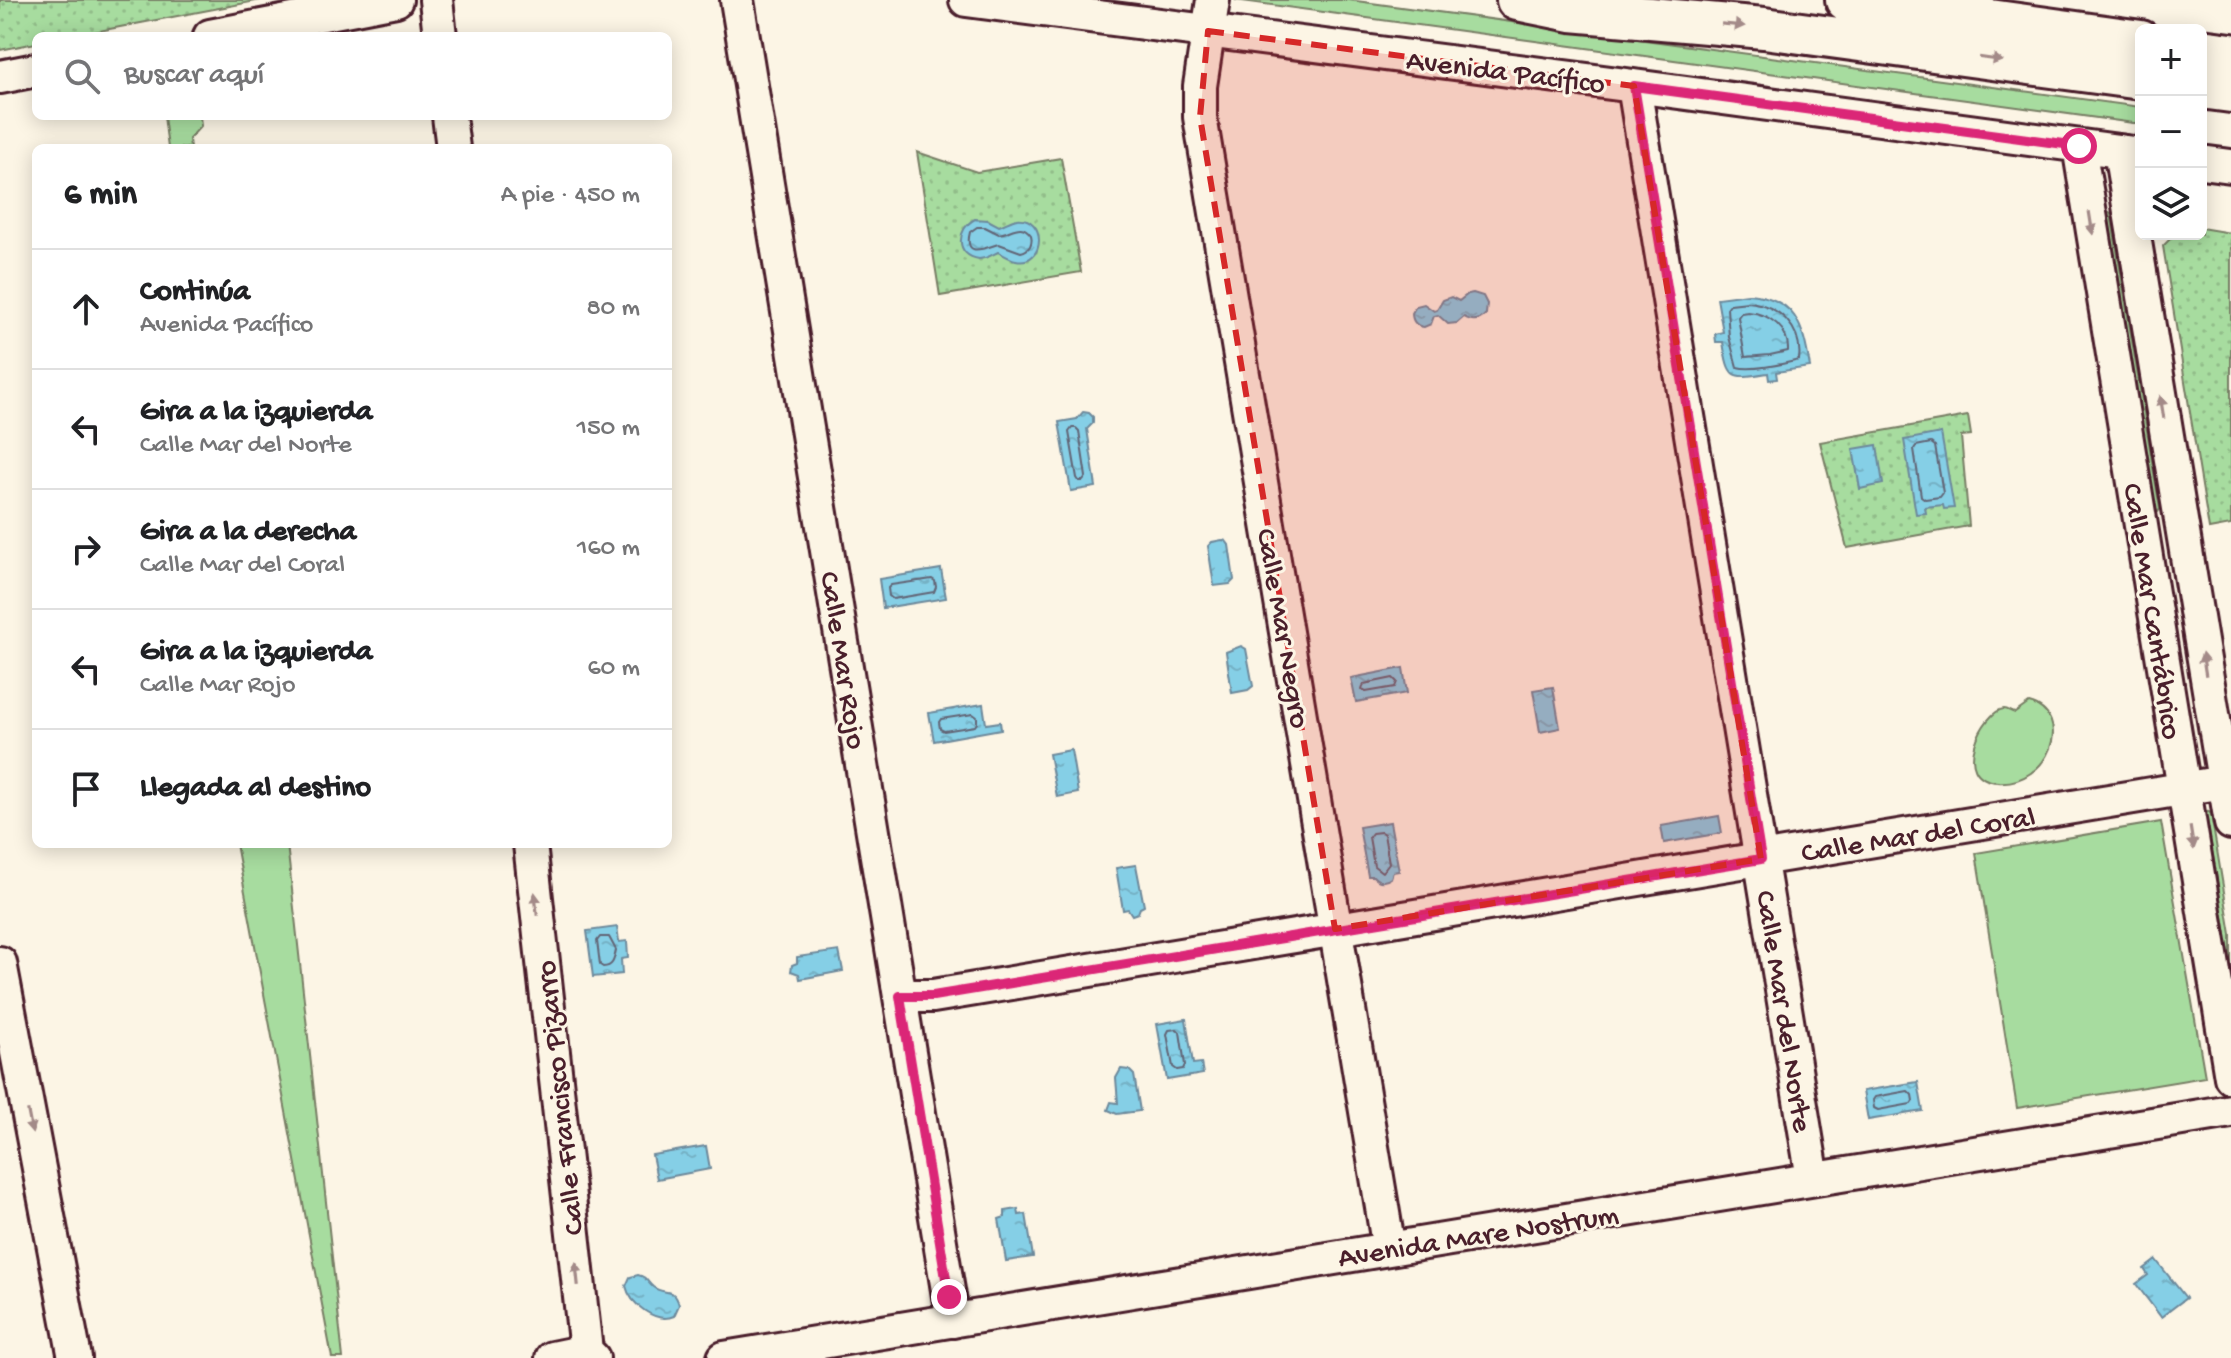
<!DOCTYPE html>
<html lang="es">
<head>
<meta charset="utf-8">
<style>
  :root { --surface:#fff; --page:#f6f6f6; --text:#202124; --muted:#757577; --line:#e0e0e0 }
  body { margin:0; font-family:"Gochi Hand",sans-serif; background:var(--page); color:var(--text) }
  .controls { position:absolute; right:24px; top:24px; display:grid; overflow:hidden; border-radius:12px; box-shadow:0 4px 20px #0003 }
  .controls button { width:72px; height:72px; display:grid; place-items:center; padding:0; border:0; border-bottom:2px solid var(--line); background:var(--surface); color:var(--text); font:40px sans-serif }
  .stop { position:absolute; width:24px; height:24px; margin:-18px; border:6px solid #db2777; border-radius:50%; background:#fff }
  .stop.end { background:#db2777; border-color:#fff; box-shadow:0 2px 8px #0008 }
  .list { margin:0; padding:0; list-style:none }
  h2 { display:flex; justify-content:space-between; align-items:center; height:104px; margin:0; padding:0 32px; font-size:34px }
  h2 small { font-size:26px; font-weight:400; color:var(--muted) }
  .list li { display:grid; grid-template-columns:52px 1fr auto; gap:24px; align-items:center; box-sizing:border-box; height:120px; padding:0 32px; border-top:2px solid var(--line) }
  .list b { display:block; font-size:30px; white-space:nowrap }
  .list p { margin:0; font-size:26px; white-space:nowrap; color:var(--muted) }
  .list em { font-size:26px; font-style:normal; color:var(--muted) }
  .icon { flex:none; width:44px; height:44px; fill:none; stroke:currentColor; stroke-width:2; stroke-linecap:round; stroke-linejoin:round }
  .map { position:relative; flex:none; width:2231px; height:1358px; overflow:hidden }
  .search { position:absolute; background:var(--surface); box-shadow:0 4px 20px #0003; left:32px; top:32px; width:640px; height:88px; display:flex; align-items:center; gap:20px; box-sizing:border-box; padding:0 28px; border-radius:12px; color:var(--muted); font-size:30px }
  .panel { position:absolute; background:var(--surface); box-shadow:0 4px 20px #0003; left:32px; top:144px; width:640px; height:704px; border-radius:12px }
  .map>svg:first-child { display:block }
  .green { fill:#a7dc9f; stroke:#787e65; stroke-width:2 }
  .park { fill:url(#park-dots); stroke:#787e65; stroke-width:2 }
  .water { fill:url(#water-ripples); stroke:#6d899b; stroke-width:2 }
  .lines { fill:none; stroke-linecap:round; stroke-linejoin:round }
  .shore { stroke:#626576; stroke-width:2 }
  .minor-casing { stroke:#4a1f2b; stroke-width:38 }
  .tertiary-casing { stroke:#4a1f2b; stroke-width:46 }
  .minor { stroke:#fcf5e5; stroke-width:32 }
  .tertiary { stroke:#fcf5e5; stroke-width:40 }
  .oneway { fill:#a38a88 }
  .route { stroke:#db2777; stroke-width:10 }
  .marked { fill:#d62828; fill-opacity:0.2; stroke:#d62828; stroke-width:6; stroke-dasharray:16 10; stroke-linejoin:round }
  .labels { text-anchor:middle; stroke-width:6; stroke-linejoin:round; paint-order:stroke }
  .street-label { font-size:30px; fill:#4a1f2b; stroke:#fcf5e5 }
</style>
</head>
<body>
<div class="map">
<svg width="2231" height="1358" viewBox="0 0 2231 1358">
  <defs>
    <pattern id="park-dots" width="8" height="8" patternUnits="userSpaceOnUse" patternTransform="scale(2)"><rect width="8" height="8" fill="#a7dc9f"/><path d="M2 2h.1M6 6h.1" fill="none" stroke="#91bc89" stroke-width="1.8" stroke-linecap="round"/></pattern>
    <pattern id="water-ripples" width="26" height="14" patternUnits="userSpaceOnUse" patternTransform="scale(2)"><rect width="26" height="14" fill="#85cfe6"/><path d="M2 4q2-2 4 0t4 0M15 11q2-2 4 0t4 0" fill="none" stroke="#74b1c5"/></pattern>
  </defs>
  <rect width="100%" height="100%" fill="#fcf5e5"/>
  <filter id="ink" filterUnits="userSpaceOnUse"><feTurbulence type="fractalNoise" baseFrequency=".0125" numOctaves="2"/><feDisplacementMap in="SourceGraphic" scale="16" xChannelSelector="R" yChannelSelector="G"/><feConvolveMatrix kernelMatrix="1 2 1 2 8 2 1 2 1" color-interpolation-filters="sRGB"/></filter>
  <g filter="url(#ink)">
    <path class="green" d="M1235,0H1349L2141,107V124Z
      M164,116H200L201,126L189,139L190,148H168Z
      M2107,211L2111,213L2160,509L2158,512L2155,511L2105,214Z
      M2029,703C2075,715 2049,786 1998,782C1949,779 1984,710 2004,709C2008,709 2011,712 2015,713Z
      M2208,811L2211,814L2231,934V965L2206,814Z
      M2161,822L2205,1077L2017,1108L1976,853Z
      M236,844H287L343,1358H332Z"/>
    <path class="park" d="M0,0H261L73,36H36V43L0,50Z
      M917,152L977,172L1061,158L1081,272L940,296Z
      M2201,228L2231,233V525L2209,529L2163,246L2175,234H2201Z
      M1968,416L1971,435L1961,436L1969,526L1847,548L1820,442Z"/>
    <path class="water" d="M975,219L988,220L999,226C1005,224 1011,220 1017,219C1047,216 1046,266 1016,260C1010,259 1004,255 998,252C992,255 986,259 979,259C955,256 956,229 975,219Z
      M1473,293L1483,296L1487,304L1486,314C1479,322 1472,322 1464,317L1457,323L1448,324L1438,315L1434,316L1431,324L1424,327C1416,326 1412,322 1412,313L1416,306L1424,304L1434,311L1437,310L1443,300L1451,297L1459,301L1468,294Z
      M1748,294C1796,298 1803,325 1810,367L1776,372L1777,379L1769,380L1768,373C1731,379 1729,380 1723,342H1716L1715,334L1723,332L1717,298Z
      M1083,412L1089,413L1093,417V423L1087,429L1096,487L1071,491L1059,422L1077,419Z
      M1941,433L1954,508L1944,509L1943,505L1925,507L1926,513L1916,514L1904,440Z
      M1877,445L1883,484L1860,489L1853,449Z
      M1222,540L1226,541L1229,545L1234,580L1230,584L1214,586L1208,546L1212,542Z
      M941,569L946,598L883,608L879,579Z
      M1241,646L1246,649L1253,686L1248,690L1232,693L1226,652Z
      M1403,668L1407,693L1356,702L1351,678Z
      M1553,687L1560,728L1540,732L1533,690Z
      M983,704L986,724L1000,722L1001,729L934,741L929,713Z
      M1071,750L1078,793L1057,797L1049,754Z
      M1719,816L1722,833L1664,843L1661,826Z
      M1390,822L1399,871L1393,872L1391,878C1384,883 1378,882 1373,876H1368L1359,827Z
      M1136,865L1144,906L1140,908L1138,913L1132,915L1128,909L1123,910L1116,868Z
      M617,927L619,942L627,941L628,958L621,959L622,974L593,977L587,931Z
      M839,951L843,971L800,979L799,974L791,971L792,965L797,963V957Z
      M1186,1019L1193,1064L1201,1063L1203,1074L1167,1080L1157,1024Z
      M1121,1069L1129,1070L1134,1075L1140,1111L1117,1114L1108,1110L1111,1102L1118,1103L1116,1078Z
      M1918,1082L1923,1111L1868,1120L1863,1091Z
      M706,1146L710,1169L657,1179L652,1155Z
      M1018,1209L1019,1215L1026,1214L1033,1257L1006,1261L999,1219L1005,1217V1211Z
      M2156,1260L2186,1298L2161,1317L2136,1284L2148,1275L2144,1269Z
      M638,1275C647,1277 646,1281 653,1287C665,1296 674,1286 679,1305L674,1316C656,1324 630,1304 626,1286L630,1277Z"/>
    <g class="lines">
      <path class="shore" d="M977,227H985L999,234C1012,232 1021,221 1031,235C1033,243 1030,250 1021,252L999,244C986,247 963,260 970,232Z
        M1748,302C1779,305 1803,328 1799,360C1783,364 1752,371 1737,367L1729,337L1727,308L1730,304Z
        M1748,312C1770,314 1789,328 1788,351L1770,355L1745,357L1738,317L1741,313Z
        M1072,428H1076L1079,431L1086,477L1083,481H1079L1077,478L1069,432Z
        M1931,443L1935,446L1943,493L1940,497L1925,499L1921,496L1914,449L1916,446Z
        M932,579L935,581L936,587L934,592L893,599L889,596L888,588L891,585Z
        M1393,678L1397,682L1395,687L1366,692L1362,690L1364,684Z
        M973,714L977,717V723L975,726L944,731L940,729L939,722L941,719Z
        M1381,832L1384,834L1389,863L1382,872L1374,866L1369,837L1372,833Z
        M600,937H609L616,950C614,960 613,967 603,967L600,965L597,941Z
        M1177,1029L1180,1032L1185,1065L1183,1069L1177,1070L1173,1067L1167,1034L1169,1030Z
        M1908,1091L1912,1095L1913,1101L1911,1104L1878,1110L1874,1108L1873,1100L1875,1097Z"/>
      <defs>
        <path id="minor" d="M436,0L440,36
          M737,0L953,1321
          M966,0L1634,86L2141,154
          M1213,0L1200,86V117L1389,1249
          M210,36L396,0
          M0,77L36,70
          M1634,86L1813,1179
          M449,116L453,148
          M2079,146L2231,1077
          M2120,151L2231,823
          M2201,162L2231,166
          M530,844L586,1351
          M0,963L75,1358
          M900,996H933L2224,782
          M552,1358L586,1351L593,1358
          M724,1358L2231,1111"/>
        <path id="tertiary" d="M1517,0L1571,11L1764,28L2141,79
          M1846,0L2141,41
          M2201,50L2231,54
          M2201,88L2231,92"/>
      </defs>
      <use href="#minor" class="minor-casing"/>
      <use href="#tertiary" class="tertiary-casing"/>
      <use href="#minor" class="minor"/>
      <use href="#tertiary" class="tertiary"/>
    </g>
    <defs><path id="oneway-solid" d="M-6-.8H1V-3.2L6.5 0L1 3.2V.8H-6Z" transform="scale(2)"/></defs>
    <g class="oneway">
      <use href="#oneway-solid" transform="translate(1733 25) rotate(5)"/>
      <use href="#oneway-solid" transform="translate(1991 59) rotate(8)"/>
      <use href="#oneway-solid" transform="translate(2091 223) rotate(81)"/>
      <use href="#oneway-solid" transform="translate(2162 407) rotate(-99)"/>
      <use href="#oneway-solid" transform="translate(2204 664) rotate(-99)"/>
      <use href="#oneway-solid" transform="translate(2192 838) rotate(81)"/>
      <use href="#oneway-solid" transform="translate(536 904) rotate(-96)"/>
      <use href="#oneway-solid" transform="translate(30 1122) rotate(79)"/>
      <use href="#oneway-solid" transform="translate(577 1274) rotate(-96)"/>
    </g>
  </g>
  <g class="lines" filter="url(#ink)">
    <path class="route" d="M949,1297L900,996H933L1761,859L1634,86L2079,146"/>
  </g>
  <path class="marked" d="M1208,31L1634,86L1761,859L1335,929L1200,117Z"/>
  <g class="labels">
    <g class="street-label">
      <text transform="translate(1506 70) rotate(7)" y="10">Avenida Pacífico</text>
      <text transform="translate(2154 611) rotate(81)" y="10">Calle Mar Cantábrico</text>
      <text transform="translate(1285 628) rotate(80)" y="10">Calle Mar Negro</text>
      <text transform="translate(845 660) rotate(81)" y="10">Calle Mar Rojo</text>
      <text transform="translate(1918 833) rotate(-9)" y="10">Calle Mar del Coral</text>
      <text transform="translate(1786 1011) rotate(81)" y="10">Calle Mar del Norte</text>
      <text transform="translate(558 1098) rotate(-96)" y="10">Calle Francisco Pizarro</text>
      <text transform="translate(1478 1234) rotate(-9)" y="10">Avenida Mare Nostrum</text>
    </g>
  </g>
</svg>
<div class="controls">
<button>+</button>
<button>−</button>
<button><svg class="icon" aria-label="layers" viewBox="0 0 24 24"><path d="M12 4l9 5-9 5-9-5zM3 14l9 5 9-5"/></svg></button>
</div>
<div class="stop" style="left:2079px;top:146px"></div>
<div class="stop end" style="left:949px;top:1297px"></div>
<div class="search"><svg class="icon" aria-label="search" viewBox="0 0 24 24"><circle cx="10" cy="10" r="6"/><path d="M15 15l6 6"/></svg>Buscar aquí</div>
<section class="panel">
<h2>6 min<small>A pie · 450 m</small></h2>
<ul class="list">
<li><svg class="icon" aria-label="ahead" viewBox="0 0 24 24"><path d="M12 20V5M6 11l6-6 6 6"/></svg><div><b>Continúa</b><p>Avenida Pacífico</p></div><em>80 m</em></li>
<li><svg class="icon" aria-label="left" viewBox="0 0 24 24"><path d="M17 20v-9H6M10 6l-5 5 5 5"/></svg><div><b>Gira a la izquierda</b><p>Calle Mar del Norte</p></div><em>150 m</em></li>
<li><svg class="icon" aria-label="right" viewBox="0 0 24 24"><path d="M7 20v-9h11M14 6l5 5-5 5"/></svg><div><b>Gira a la derecha</b><p>Calle Mar del Coral</p></div><em>160 m</em></li>
<li><svg class="icon" aria-label="left" viewBox="0 0 24 24"><path d="M17 20v-9H6M10 6l-5 5 5 5"/></svg><div><b>Gira a la izquierda</b><p>Calle Mar Rojo</p></div><em>60 m</em></li>
<li><svg class="icon" aria-label="arrive" viewBox="0 0 24 24"><path d="M6 21V4h12l-3 4 3 4H6"/></svg><div><b>Llegada al destino</b></div></li>
</ul>
</section>
</div>
</body>
</html>
